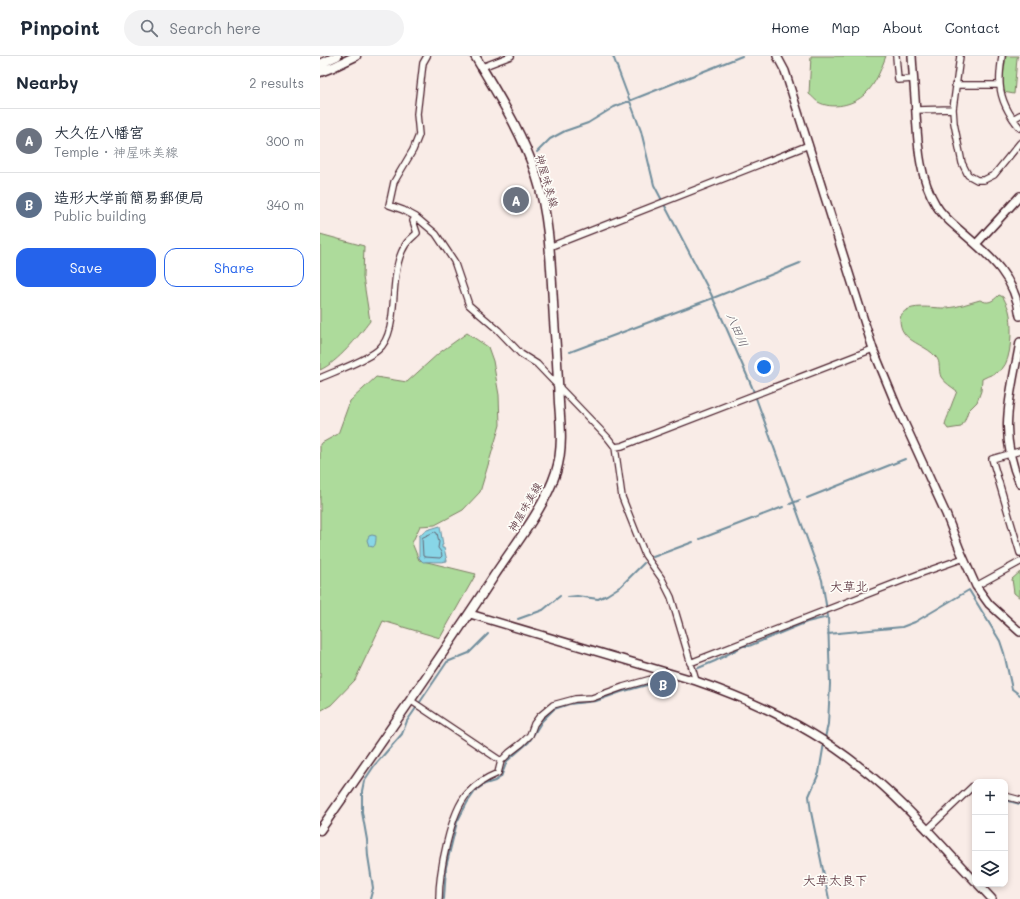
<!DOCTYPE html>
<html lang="en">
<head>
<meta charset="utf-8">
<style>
  :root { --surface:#fff; --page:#f2f2f3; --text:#1f2937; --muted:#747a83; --line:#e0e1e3; --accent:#2563eb }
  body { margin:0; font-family:Mali,"Klee One",sans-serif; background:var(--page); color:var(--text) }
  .controls { position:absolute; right:12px; bottom:12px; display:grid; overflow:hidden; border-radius:8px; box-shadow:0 2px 6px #0003 }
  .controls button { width:36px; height:36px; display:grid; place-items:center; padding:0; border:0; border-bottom:1px solid var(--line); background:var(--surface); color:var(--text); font:20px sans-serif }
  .you { position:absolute; left:444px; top:311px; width:14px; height:14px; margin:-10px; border:3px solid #fff; border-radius:50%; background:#1a73e8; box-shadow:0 0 0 6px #1a73e833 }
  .badge { display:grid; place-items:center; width:26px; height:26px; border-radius:50%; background:var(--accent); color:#fff; font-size:13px; font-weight:700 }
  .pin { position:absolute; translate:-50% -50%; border:2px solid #fff; box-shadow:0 1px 4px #0006 }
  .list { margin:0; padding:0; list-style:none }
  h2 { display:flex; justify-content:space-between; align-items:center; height:52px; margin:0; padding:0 16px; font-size:17px }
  h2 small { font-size:13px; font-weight:400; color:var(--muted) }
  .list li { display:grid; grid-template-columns:26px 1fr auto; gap:12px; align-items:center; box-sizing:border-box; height:64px; padding:0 16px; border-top:1px solid var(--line) }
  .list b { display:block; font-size:15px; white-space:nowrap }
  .list p { margin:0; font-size:13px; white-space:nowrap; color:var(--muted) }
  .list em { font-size:13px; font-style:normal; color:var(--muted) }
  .actions { display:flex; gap:8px; padding:12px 16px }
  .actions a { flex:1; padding:9px 0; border:1px solid var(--accent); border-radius:12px; text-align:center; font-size:14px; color:var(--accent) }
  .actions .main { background:var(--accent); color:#fff }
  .icon { flex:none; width:22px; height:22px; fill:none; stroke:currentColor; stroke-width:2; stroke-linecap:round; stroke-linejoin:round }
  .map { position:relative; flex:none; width:700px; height:843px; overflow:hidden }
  header { display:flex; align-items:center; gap:24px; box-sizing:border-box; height:56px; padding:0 20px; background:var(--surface); border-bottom:1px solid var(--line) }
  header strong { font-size:19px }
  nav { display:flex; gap:22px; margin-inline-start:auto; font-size:14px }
  .search { width:280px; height:36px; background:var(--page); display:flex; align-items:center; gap:10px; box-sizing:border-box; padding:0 14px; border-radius:22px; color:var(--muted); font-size:15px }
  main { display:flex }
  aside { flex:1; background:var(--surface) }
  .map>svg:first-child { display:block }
  .green { fill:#addb9b; stroke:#7c7d63 }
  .water { fill:#88d6e7; stroke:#6f8d9c }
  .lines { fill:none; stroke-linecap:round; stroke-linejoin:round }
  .shore { stroke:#636876; stroke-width:1 }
  .stream { stroke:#6f8d9c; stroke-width:2 }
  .minor-casing { stroke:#4a1f2b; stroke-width:8 }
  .tertiary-casing { stroke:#4a1f2b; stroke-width:10 }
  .secondary-casing { stroke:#4a1f2b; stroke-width:11 }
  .minor { stroke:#fdfcf7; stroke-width:5.5 }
  .tertiary { stroke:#fdfcf7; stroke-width:7 }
  .secondary { stroke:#fdfcf7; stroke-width:8 }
  .labels { text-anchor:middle; stroke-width:3.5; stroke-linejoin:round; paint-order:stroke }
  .street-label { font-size:11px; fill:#4a1f2b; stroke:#fdfcf7 }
  .water-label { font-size:12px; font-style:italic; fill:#5d5663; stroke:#fdfcf7 }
  .quarter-label { font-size:13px; fill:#4a1f2b; stroke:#fdfcf7 }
</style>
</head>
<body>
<header>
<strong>Pinpoint</strong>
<div class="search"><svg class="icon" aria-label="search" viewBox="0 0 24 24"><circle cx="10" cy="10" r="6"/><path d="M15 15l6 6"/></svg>Search here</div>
<nav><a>Home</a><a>Map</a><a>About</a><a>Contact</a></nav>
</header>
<main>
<aside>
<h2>Nearby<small>2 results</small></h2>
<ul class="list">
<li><span class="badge" style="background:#6b7280">A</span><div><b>大久佐八幡宮</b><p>Temple · 神屋味美線</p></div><em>300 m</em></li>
<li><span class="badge" style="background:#5c6f8a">B</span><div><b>造形大学前簡易郵便局</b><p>Public building</p></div><em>340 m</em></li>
</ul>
<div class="actions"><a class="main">Save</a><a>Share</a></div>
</aside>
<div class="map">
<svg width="700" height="843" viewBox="0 0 700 843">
  <rect width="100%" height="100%" fill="#f9ece7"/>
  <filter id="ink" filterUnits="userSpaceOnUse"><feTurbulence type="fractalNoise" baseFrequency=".025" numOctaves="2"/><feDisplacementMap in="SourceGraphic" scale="8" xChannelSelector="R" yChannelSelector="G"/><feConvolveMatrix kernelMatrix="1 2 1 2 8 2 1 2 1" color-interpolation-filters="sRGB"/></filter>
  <g filter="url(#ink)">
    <path class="green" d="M491,0H566C561,13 556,28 545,38C534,49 512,54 498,46C495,44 492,40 489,38Z
      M686,0H698L697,2L694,38L683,36V19Z
      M0,178L44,190L43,221L50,265C38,281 18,306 0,314Z
      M679,239L683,241C686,247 689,252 690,259C692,272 692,303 682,313C676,318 669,319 662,323L661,335L657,346L648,355L645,364L641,371L628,373L625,369C626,363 628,361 629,357C631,349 634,343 637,335C632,331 625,327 621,321C618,314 621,306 616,301C607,290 592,288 584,277C581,273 580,268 580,263C583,245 615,253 627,252C638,251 649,247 660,244C668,248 672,246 679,239Z
      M147,277L168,291L173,305L179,339L180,369L160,436L143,454L115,469L100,470L92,487L99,504L156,518L120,582L63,565L35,624L11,649L0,655V388L18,378L30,345L56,321L87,326L119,297Z
      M700,516V542L694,537L692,523Z"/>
    <path class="water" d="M120,470L123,489H122V492H124L127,505C120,507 110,505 103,506L99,502V480L107,474Z
      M52,479L56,480C56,483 56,490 53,491L49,490L47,484L49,480Z"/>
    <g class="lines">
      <path class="shore" d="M115,476L117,477L119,486L118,492L121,496L122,500L120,502L105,501L103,500L102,482Z"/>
      <path class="stream" d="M293,0L321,75L334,129L391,238L405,269L432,331L502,524L508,561L510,628L508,668L505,682
        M217,96L230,83L245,75L268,67L294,51L422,0
        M250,296L393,242L480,207
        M487,442L585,403
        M470,448L480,444
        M380,483L463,451
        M333,501L373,486
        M248,541L257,540L278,543L287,539L301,530L324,507
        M198,563L223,554L240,540
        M508,578L582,571L595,566L649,534L680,585L684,597L692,633L700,639
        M376,613L395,605L423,590H429L487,566L508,561
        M504,687L499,717L489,740L491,756L509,843
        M654,735H655
        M685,744L700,748
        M50,843L53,832L48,800L47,784L42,756V735L44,725L54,710L82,678L87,665L96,652L127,606L149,597L168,578
        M124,843L126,811L137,766L147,747L156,734L165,728L175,725L181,721L187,705L209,686L222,665L234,653L249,648L276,645L301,636L334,627"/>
      <defs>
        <path id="minor" d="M107,0L103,7L97,58L99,79L93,94L74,126L69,149L83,154L96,161L116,178L134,205L149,249L178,274L201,298L217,308L288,382L295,391L302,441L325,499L342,523L351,541L376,625
          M576,0L578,24L594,23
          M640,0L633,53L634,67L642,107L648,119L657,124H664L674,119L700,87
          M682,0C681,9 679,19 680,29C681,45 690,60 700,72
          M162,11L191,0
          M635,29H680
          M596,54L633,53
          M693,63L700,59
          M229,191L489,89
          M0,322C16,315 45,305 58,294C82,274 66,217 86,188C89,184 94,180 97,177L93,165L96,161
          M295,391L302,390L553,293
          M700,395L672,403L700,497
          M656,530L700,506
          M370,607L599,518L644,502
          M90,644L181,705
          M685,740L700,744
          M607,774L653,730L655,731
          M119,843C119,817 130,756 148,737C156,728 166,722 178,717L181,705L189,697L202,687L210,679L214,668L220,660L233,649L255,643L272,642L303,631L335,622L339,614"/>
        <path id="tertiary" d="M457,0L465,15L553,293L577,351L626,458L640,494L656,530L669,548L700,576
          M592,0C593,19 595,38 596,58C598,89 599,121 616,149C622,160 634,169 643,177C671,201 695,221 700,260
          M656,188L700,140
          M700,286C691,338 677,376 700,428
          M150,558L376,625C434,645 491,671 539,710C582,743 618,786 655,825
          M658,828L672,843"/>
        <path id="secondary" d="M0,8L17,0
          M0,16L13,11L36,0
          M0,774C59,690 118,606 174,520C194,490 225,451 236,416C243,394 241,371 239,347C238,324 237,301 235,278C231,228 232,167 216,119C202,76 178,39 155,0"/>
      </defs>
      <use href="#minor" class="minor-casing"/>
      <use href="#tertiary" class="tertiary-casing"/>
      <use href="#secondary" class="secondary-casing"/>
      <use href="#minor" class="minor"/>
      <use href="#tertiary" class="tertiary"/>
      <use href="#secondary" class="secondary"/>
    </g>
  </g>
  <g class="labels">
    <g class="street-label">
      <text transform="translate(227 125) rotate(74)" y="4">神屋味美線</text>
      <text transform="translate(205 451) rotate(-60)" y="4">神屋味美線</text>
    </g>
    <g class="water-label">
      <text transform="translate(417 274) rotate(67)" y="4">八田川</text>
    </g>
    <g class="quarter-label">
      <text x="529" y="535">大草北</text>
      <text x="515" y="829">大草太良下</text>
    </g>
  </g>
</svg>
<div class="controls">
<button>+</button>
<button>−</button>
<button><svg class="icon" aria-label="layers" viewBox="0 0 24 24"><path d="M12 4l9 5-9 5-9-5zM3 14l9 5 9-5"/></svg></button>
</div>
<div class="you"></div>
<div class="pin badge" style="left:196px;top:144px;background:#6b7280">A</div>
<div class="pin badge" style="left:343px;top:628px;background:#5c6f8a">B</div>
</div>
</main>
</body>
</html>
